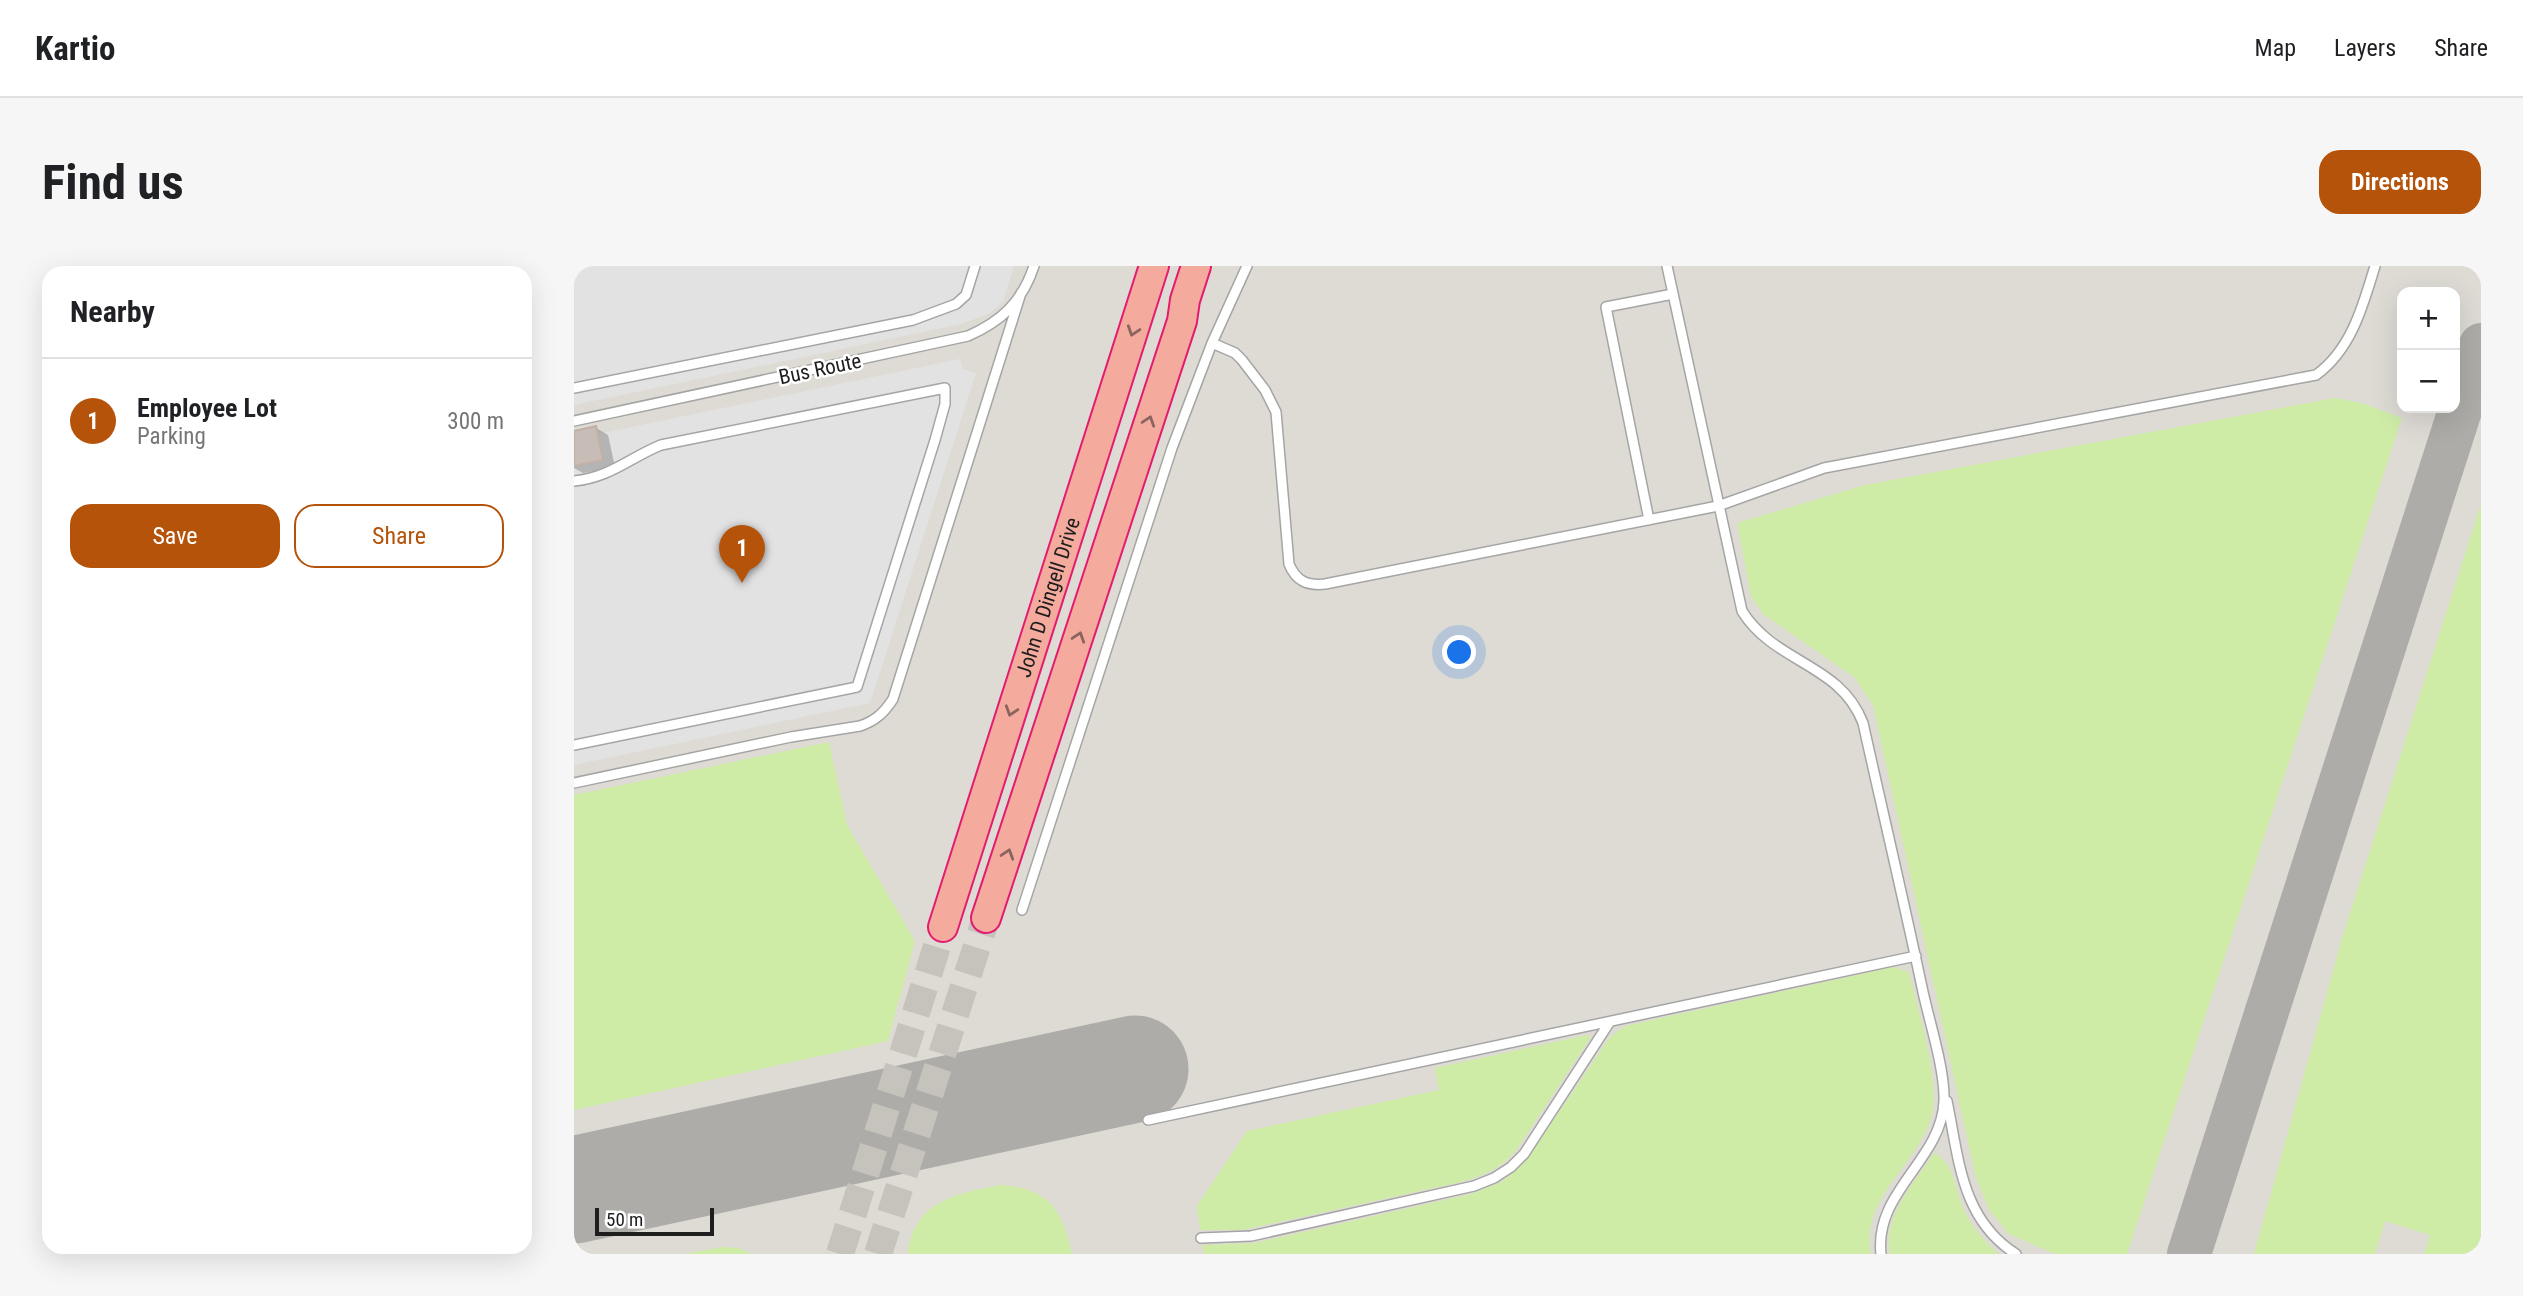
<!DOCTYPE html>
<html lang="en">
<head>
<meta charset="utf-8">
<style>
  :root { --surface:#fff; --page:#f6f6f6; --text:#202124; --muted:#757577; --line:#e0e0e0; --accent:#b45309 }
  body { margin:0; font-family:"Roboto Condensed",sans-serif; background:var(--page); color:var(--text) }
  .controls { position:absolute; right:21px; top:21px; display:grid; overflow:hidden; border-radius:14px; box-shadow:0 7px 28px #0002 }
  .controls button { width:63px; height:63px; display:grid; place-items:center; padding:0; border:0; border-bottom:2px solid var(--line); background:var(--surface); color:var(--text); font:35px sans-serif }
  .scale { position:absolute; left:21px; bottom:18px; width:119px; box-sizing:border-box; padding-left:7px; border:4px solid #1e1e1e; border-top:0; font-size:19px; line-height:24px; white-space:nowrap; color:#1e1e1e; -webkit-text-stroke:5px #fff; paint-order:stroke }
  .you { position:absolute; left:886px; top:387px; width:24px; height:24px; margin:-18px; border:5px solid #fff; border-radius:50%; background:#1a73e8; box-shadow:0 0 0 10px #1a73e833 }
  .badge { display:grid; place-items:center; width:46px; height:46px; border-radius:50%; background:var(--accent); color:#fff; font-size:23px; font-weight:700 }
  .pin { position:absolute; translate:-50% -58px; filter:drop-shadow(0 2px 4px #0008) }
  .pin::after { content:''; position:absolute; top:37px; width:24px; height:21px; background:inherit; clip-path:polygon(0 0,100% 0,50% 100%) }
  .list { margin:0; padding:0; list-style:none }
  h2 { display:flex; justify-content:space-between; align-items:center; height:91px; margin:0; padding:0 28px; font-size:30px }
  h2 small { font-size:23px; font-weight:400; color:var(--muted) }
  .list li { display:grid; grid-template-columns:46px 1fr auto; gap:21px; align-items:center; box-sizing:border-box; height:126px; padding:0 28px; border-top:2px solid var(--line) }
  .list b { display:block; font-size:26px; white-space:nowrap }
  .list p { margin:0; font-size:23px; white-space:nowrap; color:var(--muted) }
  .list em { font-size:23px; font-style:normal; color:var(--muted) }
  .actions { display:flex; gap:14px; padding:21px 28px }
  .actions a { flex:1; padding:16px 0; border:2px solid var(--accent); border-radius:21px; text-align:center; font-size:24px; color:var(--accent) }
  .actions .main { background:var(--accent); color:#fff }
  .map { position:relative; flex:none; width:1907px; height:988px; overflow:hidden; border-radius:21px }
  header { display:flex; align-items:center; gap:42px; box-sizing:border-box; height:98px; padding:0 35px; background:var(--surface); border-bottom:2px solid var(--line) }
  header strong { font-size:33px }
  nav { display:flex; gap:38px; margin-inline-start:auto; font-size:24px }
  .intro { display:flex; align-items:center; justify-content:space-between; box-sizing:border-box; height:168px; padding:0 42px }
  h1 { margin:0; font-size:49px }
  .button { padding:18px 32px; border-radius:21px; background:var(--accent); color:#fff; font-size:24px; font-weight:700 }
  main { display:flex; gap:42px; padding:0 42px }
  aside { flex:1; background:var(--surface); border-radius:21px; box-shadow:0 7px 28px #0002 }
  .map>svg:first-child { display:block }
  .airport { fill:#dedbd5; fill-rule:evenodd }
  .grass { fill:#cfeca7 }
  .parking { fill:#e2e2e2 }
  .shadow { fill:#0003 }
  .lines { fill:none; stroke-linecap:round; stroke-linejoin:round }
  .taxiway { stroke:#aeaca8; stroke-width:44 }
  .runway { stroke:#aeaca8; stroke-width:107 }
  .building { fill:#c8bcb7; stroke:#c2b0a5; stroke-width:2 }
  .trunk-tunnel { stroke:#c6c2bc; stroke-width:28; stroke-dasharray:28 14; stroke-linecap:butt }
  .service-casing { stroke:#a5a5a5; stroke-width:12 }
  .trunk-casing { stroke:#e31c70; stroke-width:32 }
  .service { stroke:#fff; stroke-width:9 }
  .trunk { stroke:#f5aa9e; stroke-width:28 }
  .oneway { stroke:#8a645e }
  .labels { text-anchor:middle; stroke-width:5; stroke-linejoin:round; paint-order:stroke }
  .street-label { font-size:21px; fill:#1e1e1e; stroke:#fff }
</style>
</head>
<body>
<header>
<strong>Kartio</strong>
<nav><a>Map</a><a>Layers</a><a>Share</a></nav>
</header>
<div class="intro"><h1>Find us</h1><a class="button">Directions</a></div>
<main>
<aside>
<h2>Nearby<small></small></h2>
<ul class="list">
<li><span class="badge">1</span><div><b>Employee Lot</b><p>Parking</p></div><em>300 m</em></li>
</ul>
<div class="actions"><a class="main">Save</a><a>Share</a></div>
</aside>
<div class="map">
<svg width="1907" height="988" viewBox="0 0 1907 988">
  <rect width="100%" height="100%" fill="#f0ebe4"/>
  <path class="airport" d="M0,0H1907V988H0ZM1828,26H1881V142H1828Z"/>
  <path class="grass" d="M1761,132L1788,137L1828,152L1553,988H1481L1435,968L1415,944L1401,908L1299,439L1280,411L1189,348L1177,330L1163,257L1291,219Z
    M1907,238V988H1850L1856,969L1811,955L1801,988H1680L1769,669Z
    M255,476L273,559L341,675L314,775L0,844V529Z
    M1319,701L1335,706C1343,740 1365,813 1359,844C1349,896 1285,930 1297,988H630L628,979L680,977L897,928L928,916L951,896L1036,771L1051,760Z
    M1013,769L1017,771L945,880C931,901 911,909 887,916L682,961L667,964H626L623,940L673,865L865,824L861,802Z
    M1360,887C1381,897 1381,925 1390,944C1398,962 1411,976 1425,988H1316C1308,951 1341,916 1360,887Z
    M427,919C475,922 489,945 498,988H334C339,935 384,927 427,919Z
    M149,981L164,982L178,988H109Z"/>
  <path class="parking" d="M0,0H440L429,36L416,47L387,58L0,139Z
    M386,93L388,103L402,107L296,437L0,499V200L29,194L24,168Z"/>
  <path class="shadow" d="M22,162L34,169L41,201L9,207L0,202V167Z"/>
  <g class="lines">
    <path class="taxiway" d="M1615,988L1907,79"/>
    <path class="runway" d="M0,924L561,803"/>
  </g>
  <path class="building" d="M22,160L29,194L0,200V165Z"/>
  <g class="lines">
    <path class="trunk-tunnel" d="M266,988L369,661
      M304,988L412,652"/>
    <defs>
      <path id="service" d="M1093,0L1168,345C1201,398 1266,397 1289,457C1309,547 1330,636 1349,726C1356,758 1371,804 1370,835C1368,894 1300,925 1307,988
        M638,77L661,87L668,94L691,124L702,146L715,298C722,315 733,320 751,318L1144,240L1250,202L1742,109C1777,84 1789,40 1801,0
        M0,122L339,54L382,38L392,29L401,0
        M0,155L394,70C428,55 448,36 460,0
        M0,215C37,211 55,192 87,179L371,122V138L361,174L283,421L0,479
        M1075,254L1032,41L1099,28
        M0,517L217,471L286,460C301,455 310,447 319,433L447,27
        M448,644L598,182L638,77L673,0
        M1373,835C1385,893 1387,953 1442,988
        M574,854L1342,690
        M627,972L677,970L900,920L920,912L937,901L950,888L1035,757"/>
      <g id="trunk">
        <path d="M412,652L608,55L611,34L622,0"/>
        <path id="s1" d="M369,661L580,0"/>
      </g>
    </defs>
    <use href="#service" class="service-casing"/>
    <use href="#trunk" class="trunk-casing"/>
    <use href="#service" class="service"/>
    <use href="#trunk" class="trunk"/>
  </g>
  <defs><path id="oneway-chevron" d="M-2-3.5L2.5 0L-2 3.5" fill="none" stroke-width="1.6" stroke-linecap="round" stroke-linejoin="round" transform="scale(1.75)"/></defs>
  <g class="oneway">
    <use href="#oneway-chevron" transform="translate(559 65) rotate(108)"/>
    <use href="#oneway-chevron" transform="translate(575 155) rotate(-72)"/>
    <use href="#oneway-chevron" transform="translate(505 371) rotate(-72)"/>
    <use href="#oneway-chevron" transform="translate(437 445) rotate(108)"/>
    <use href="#oneway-chevron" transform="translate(434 588) rotate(-72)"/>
  </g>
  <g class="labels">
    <g class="street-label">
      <text transform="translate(246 103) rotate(-12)" y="7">Bus Route</text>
      <text dy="7" stroke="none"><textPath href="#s1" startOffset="346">John D Dingell Drive</textPath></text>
    </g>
  </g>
</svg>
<div class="controls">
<button>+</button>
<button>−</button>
</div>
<div class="scale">50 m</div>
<div class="you"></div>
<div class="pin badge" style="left:168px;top:317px">1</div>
</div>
</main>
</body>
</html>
